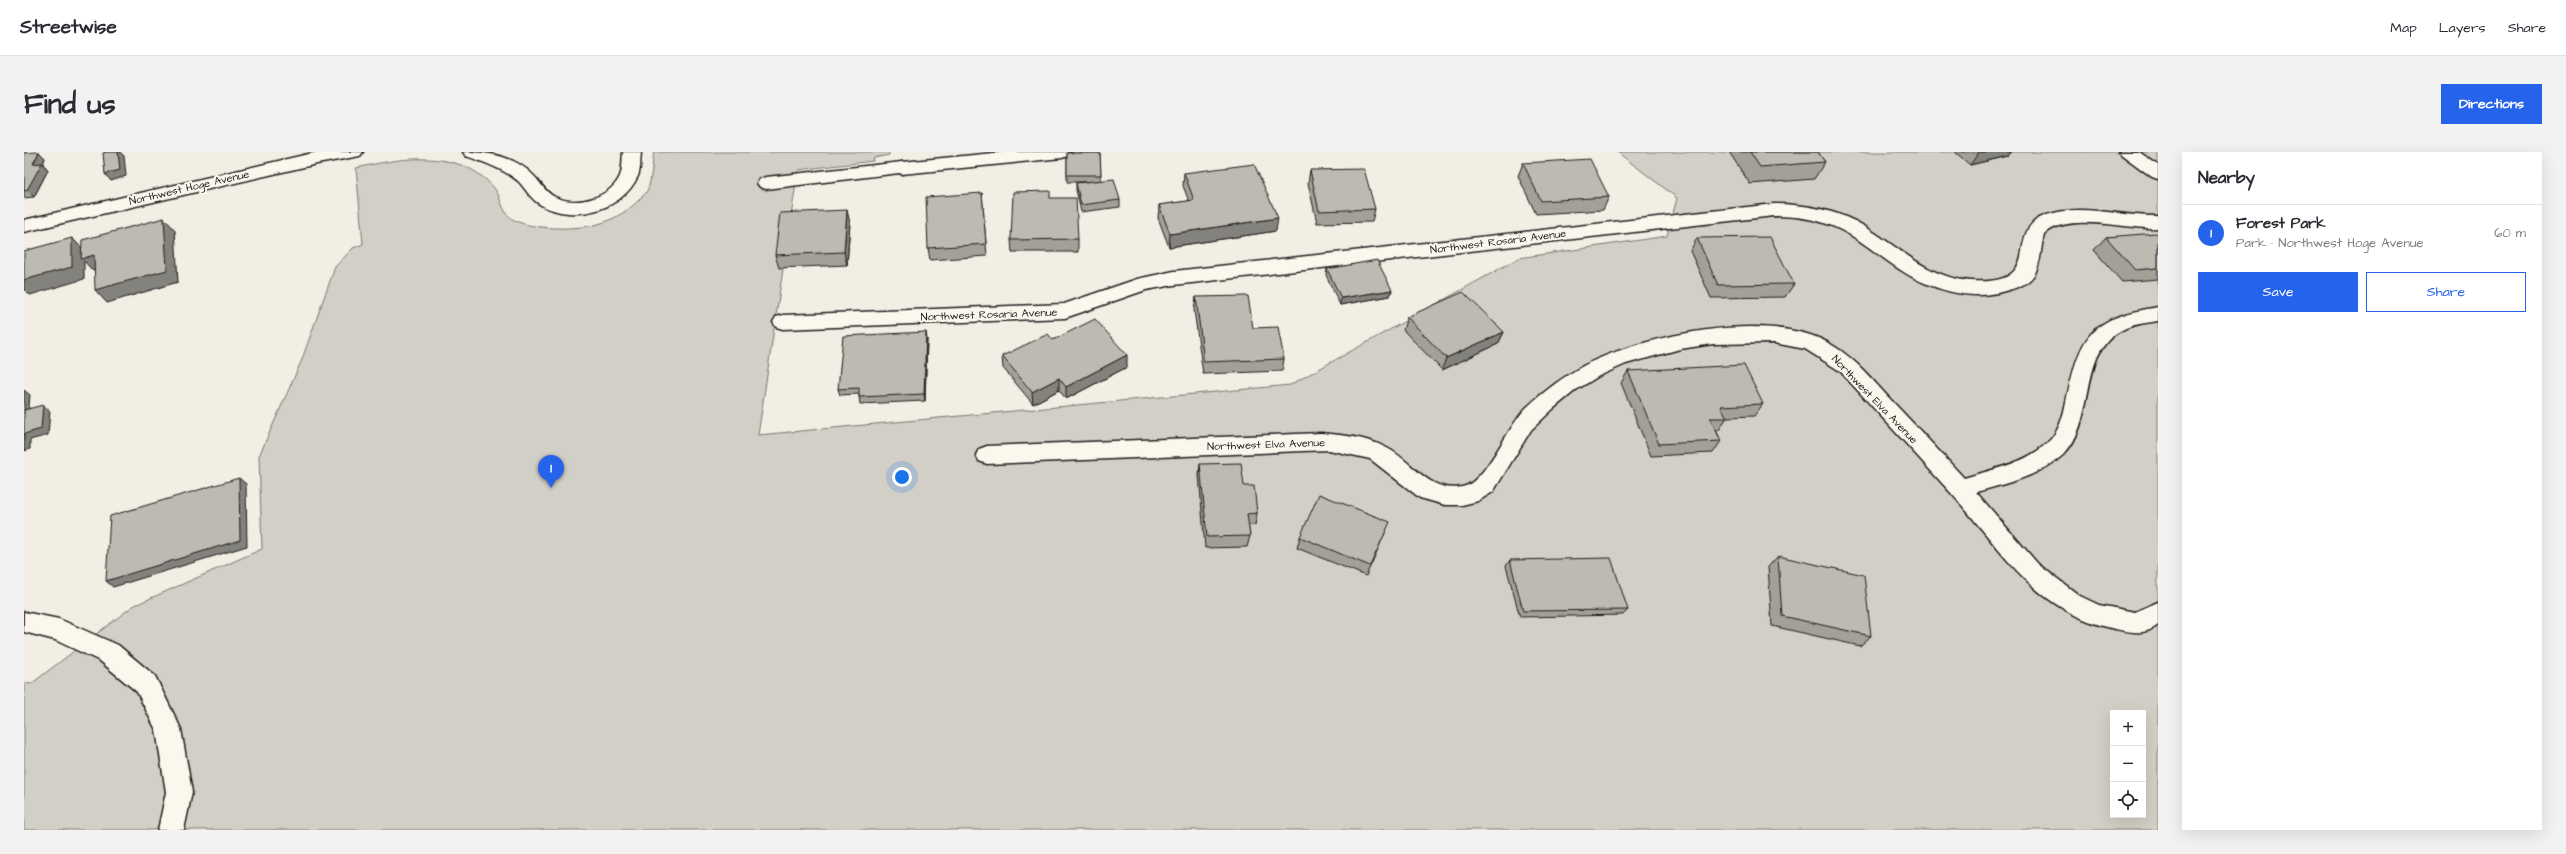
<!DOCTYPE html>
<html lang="en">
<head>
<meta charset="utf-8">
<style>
  :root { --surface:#fff; --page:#f2f2f3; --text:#2b2b33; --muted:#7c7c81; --line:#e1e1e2; --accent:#2563eb }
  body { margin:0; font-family:"Architects Daughter",sans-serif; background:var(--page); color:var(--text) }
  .controls { position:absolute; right:12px; bottom:12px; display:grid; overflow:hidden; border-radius:0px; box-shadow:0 4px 16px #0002 }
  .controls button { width:36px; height:36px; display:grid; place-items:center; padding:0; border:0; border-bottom:1px solid var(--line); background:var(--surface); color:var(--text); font:20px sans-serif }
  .you { position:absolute; left:878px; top:325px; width:14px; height:14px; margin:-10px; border:3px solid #fff; border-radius:50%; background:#1a73e8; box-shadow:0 0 0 6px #1a73e833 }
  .badge { display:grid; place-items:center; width:26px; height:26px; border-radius:50%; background:var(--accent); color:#fff; font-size:13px; font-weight:700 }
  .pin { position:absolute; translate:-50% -33px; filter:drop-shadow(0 1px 2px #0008) }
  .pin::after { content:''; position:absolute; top:21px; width:14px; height:12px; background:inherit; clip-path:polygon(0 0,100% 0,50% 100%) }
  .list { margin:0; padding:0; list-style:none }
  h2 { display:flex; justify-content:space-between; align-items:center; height:52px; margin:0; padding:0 16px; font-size:17px }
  h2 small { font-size:13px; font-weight:400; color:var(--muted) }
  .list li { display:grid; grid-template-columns:26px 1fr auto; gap:12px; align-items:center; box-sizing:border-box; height:56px; padding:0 16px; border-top:1px solid var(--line) }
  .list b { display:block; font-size:15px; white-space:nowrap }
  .list p { margin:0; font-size:13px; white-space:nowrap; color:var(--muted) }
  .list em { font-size:13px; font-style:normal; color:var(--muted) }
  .actions { display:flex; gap:8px; padding:12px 16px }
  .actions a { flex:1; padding:9px 0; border:1px solid var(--accent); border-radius:0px; text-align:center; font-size:14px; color:var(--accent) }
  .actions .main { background:var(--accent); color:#fff }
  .icon { flex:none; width:22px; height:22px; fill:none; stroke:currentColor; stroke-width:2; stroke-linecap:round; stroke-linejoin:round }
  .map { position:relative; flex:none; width:2134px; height:678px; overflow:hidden; border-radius:0px }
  header { display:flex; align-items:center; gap:24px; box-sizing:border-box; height:56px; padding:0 20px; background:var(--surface); border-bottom:1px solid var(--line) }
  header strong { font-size:19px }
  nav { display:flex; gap:22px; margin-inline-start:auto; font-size:14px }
  .intro { display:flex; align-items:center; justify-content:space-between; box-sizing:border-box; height:96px; padding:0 24px }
  h1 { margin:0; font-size:28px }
  .button { padding:10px 18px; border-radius:0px; background:var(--accent); color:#fff; font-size:14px; font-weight:700 }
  main { display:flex; gap:24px; padding:0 24px }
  aside { flex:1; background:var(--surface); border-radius:0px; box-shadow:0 4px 16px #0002 }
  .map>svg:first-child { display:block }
  .green { fill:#d2cfc6; stroke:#777671; fill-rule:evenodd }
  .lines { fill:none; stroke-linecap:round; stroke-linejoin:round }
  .lane-casing { stroke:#1c1c1c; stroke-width:3 }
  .street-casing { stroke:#1c1c1c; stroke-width:3 }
  .lane { fill:#fbf7ec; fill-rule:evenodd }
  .street { fill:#fbf7ec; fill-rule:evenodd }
  .wall { fill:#a3a098; stroke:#1c1c1c }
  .shaded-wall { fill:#84827c; stroke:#1c1c1c }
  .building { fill:#bdbab1; stroke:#1c1c1c }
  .labels { text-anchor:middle; stroke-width:4; stroke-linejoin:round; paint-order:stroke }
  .street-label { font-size:11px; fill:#1c1c1c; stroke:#fbf7ec }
</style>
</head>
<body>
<header>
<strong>Streetwise</strong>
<nav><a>Map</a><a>Layers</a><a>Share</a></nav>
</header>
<div class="intro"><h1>Find us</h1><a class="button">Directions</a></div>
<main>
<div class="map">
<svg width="2134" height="678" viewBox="0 0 2134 678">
  <rect width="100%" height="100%" fill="#f2eee4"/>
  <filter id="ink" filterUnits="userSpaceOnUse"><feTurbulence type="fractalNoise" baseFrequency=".025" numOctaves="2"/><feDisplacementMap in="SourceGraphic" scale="8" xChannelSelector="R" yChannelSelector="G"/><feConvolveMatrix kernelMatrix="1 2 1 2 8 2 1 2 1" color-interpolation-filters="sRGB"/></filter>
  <g filter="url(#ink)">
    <path class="green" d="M630,0H865V3L850,6L849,9L774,18L734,283L1266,233L1495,106L1643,84L1653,46L1593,0H2134V678H0V531L7,532L109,454L238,397L235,304L277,210L311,115L329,96L339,92L332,16C368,8 404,1 440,14C452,19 466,29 473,40C478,50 479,62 490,68C508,78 554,78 574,72C589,68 604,59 615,48C617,45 622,42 623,39C628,28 628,12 630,0ZM2089,561H2119V663H2089Z"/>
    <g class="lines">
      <defs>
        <path id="lane" d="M878,10L884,12L887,16L884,20L742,37L736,35L733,31L736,27L742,25Z"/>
        <path id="street" d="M293,0H339L336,4L293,12L0,80V68Z
          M439,0C465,0 491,4 510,24C517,31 522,41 531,45C553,55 586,46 596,24C599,17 598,8 599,0H617C616,8 617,17 614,24C598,59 550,71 517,53C507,48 502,37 494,29C480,17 459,10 442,4Z
          M980,0H1047L1044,4L1038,6L878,22L872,20L869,16L872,12L878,10Z
          M2094,0H2115L2134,13V27L2128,25Z
          M1750,52C1781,52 1813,58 1840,74C1875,95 1904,126 1947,129C2024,134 1979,80 2020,64C2056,50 2096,65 2134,64V76C2103,78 2042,59 2020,83C2016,97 2018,110 2010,123C2003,133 1992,136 1981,139C1946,150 1905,137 1875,117C1856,105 1838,88 1817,78C1796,67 1774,64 1750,64L1150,133L1122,138L1041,166L759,177L752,175L749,170L752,165L759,163L1040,152L1113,127L1150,119Z
          M2134,155V169C2122,171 2109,172 2098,178C2053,201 2074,269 2039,303C2016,324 1981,332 1952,340L2014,412L2056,444L2075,453L2111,460L2134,450V473C2120,484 2107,480 2091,477C2009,459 1978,397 1927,341C1890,300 1853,260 1816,219L1781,197L1750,191L1689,192L1656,197L1602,212L1575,224L1552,238L1529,257L1507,278L1469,340L1454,349L1438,353H1421L1396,346L1346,307L1305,298L963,312L955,309L952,303L955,297L963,294L1297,281C1319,283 1341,285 1361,295C1389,308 1403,341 1438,335C1461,332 1484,273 1503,255C1520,239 1539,225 1559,214C1618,183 1749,156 1808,193C1832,207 1849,229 1868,249C1892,274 1916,300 1940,326C1968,317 2001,312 2023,291C2035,280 2039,265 2042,250C2057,183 2063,167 2134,155Z
          M0,460L35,467L94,493L131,524L157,577L168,640L160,678H134L142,640L132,578L113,540L76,509L31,488L0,480Z"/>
      </defs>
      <use href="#lane" class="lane-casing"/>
      <use href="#street" class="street-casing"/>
      <use href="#lane" class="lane"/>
      <use href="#street" class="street"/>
    </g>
    <path class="wall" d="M1705,0H1794L1801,10L1790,27L1726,32Z
      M1931,0H1988L1984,4L1946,13Z
      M0,1L21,6L19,12L24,18L10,45L0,46Z
      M1043,1H1076L1077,28L1096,48V55L1057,60L1052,38V31L1065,30H1043Z
      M1499,11L1585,45L1579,58L1512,62L1494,24Z
      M1286,18L1351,57L1348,70L1293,71L1284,31Z
      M1160,21L1252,79L1145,95L1134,66L1135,53L1165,49L1159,34Z
      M958,41L963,104L906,108L904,96Z
      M1026,46L1054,87V100H988L987,88Z
      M826,71L823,113L755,116L751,103Z
      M2134,83V127L2098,130L2070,98L2082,85Z
      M1673,86L1770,132L1761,145L1687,146L1666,99Z
      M1303,117L1368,138L1366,144L1316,153L1302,123Z
      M1172,145L1229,176L1260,207L1258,219L1179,222L1170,158Z
      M1383,165L1480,180L1474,192L1418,218L1379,178Z
      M903,187L901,249L836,252L835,245V242L816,243L814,237Z
      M1029,188L1103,215L1042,247L1035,238L1009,252L979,216L978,204Z
      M1604,219L1739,252L1730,264L1703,265L1695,278H1692L1697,289L1689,301L1627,304L1597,231Z
      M1176,312L1220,334L1233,361L1231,373H1224L1226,384L1223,395L1181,396L1175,323Z
      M1361,381L1342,424L1273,396L1276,385Z
      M1754,404L1847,484L1836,494L1748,474L1744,415Z
      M1486,408L1604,458L1599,463L1496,465L1482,414Z"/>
    <path class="shaded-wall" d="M15,0L21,6L19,12L24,18L10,45L3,38L9,12Z
      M94,0H96L100,4L102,24L87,29L81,22Z
      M1955,0H1988L1984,4L1946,13Z
      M823,58L826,71L823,113L820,100Z
      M140,66L151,78L154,130L83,151L71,138Z
      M1254,66L1252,79L1145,95L1146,82Z
      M48,86L60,98L70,103L82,116L69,119L60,109V127L6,143L0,137V128Z
      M1368,138L1366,144L1316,153L1317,146Z
      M902,180L903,187L901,249L900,242Z
      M1480,180L1474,192L1418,218L1422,206Z
      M1103,203V215L1042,247V235Z
      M1035,226V238L1009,252L1008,240Z
      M0,238L6,243L4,266L0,262Z
      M19,253L26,259L24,283L6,288V297L0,299V282Z
      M215,326L222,332L223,394L89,435L82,429Z"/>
    <path class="building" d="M11,0H15L9,12L18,11L3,38L0,39V1Z
      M83,0H94L96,18L81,22L79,1Z
      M1726,0H1794L1801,10L1736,15Z
      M1043,1H1076L1077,23H1043Z
      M1566,7L1585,45L1517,49L1499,11Z
      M1230,12L1254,66L1146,82L1135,53L1170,48L1160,21Z
      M1340,17L1351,57L1295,59L1286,18Z
      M1090,27L1096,48L1057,53L1052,31Z
      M1026,39V46H1052L1054,87L987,88L989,40Z
      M958,41L962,92L904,96L902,45Z
      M823,58L820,100L751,103L756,61Z
      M140,66L143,118L71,138L70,103L57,107L58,88Z
      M2132,81L2134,83V116L2111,118L2082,85Z
      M1746,85L1770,132L1694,133L1673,86Z
      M48,86V115L0,128V99Z
      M1353,108L1368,138L1317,146L1303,117Z
      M1439,140L1480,180L1422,206L1383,165Z
      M1224,144L1229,176L1254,175L1260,207L1180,210L1172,145Z
      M1071,167L1103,203L1042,235L1035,226L1008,240L978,204L1024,182L1029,188Z
      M902,180L900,242L835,245V236L814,237L819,184Z
      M1720,213L1739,252L1697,254L1703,266H1686L1697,289L1635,292L1604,219Z
      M19,253L17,277L0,282V258Z
      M1217,311L1220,334H1230L1233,361L1223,362L1226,384L1183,385L1176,312Z
      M215,326L216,388L82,429L86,364Z
      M1295,342L1366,370L1346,414L1276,385Z
      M1754,404L1840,423L1847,484L1758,464Z
      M1587,406L1604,458L1499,459L1486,408Z"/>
  </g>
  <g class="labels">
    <g class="street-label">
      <text transform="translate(165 35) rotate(-13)" y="4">Northwest Hoge Avenue</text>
      <text transform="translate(1474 89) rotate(-7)" y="4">Northwest Rosaria Avenue</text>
      <text transform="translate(965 162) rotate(-2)" y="4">Northwest Rosaria Avenue</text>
      <text transform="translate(1851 247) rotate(46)" y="4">Northwest Elva Avenue</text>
      <text transform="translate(1242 292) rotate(-2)" y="4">Northwest Elva Avenue</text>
    </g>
  </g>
</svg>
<div class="controls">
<button>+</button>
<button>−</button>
<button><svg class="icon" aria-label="locate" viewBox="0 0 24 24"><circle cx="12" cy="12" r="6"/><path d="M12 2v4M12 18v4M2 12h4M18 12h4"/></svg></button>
</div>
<div class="you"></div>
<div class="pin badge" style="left:527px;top:336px">1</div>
</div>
<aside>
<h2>Nearby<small></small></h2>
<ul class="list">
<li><span class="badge">1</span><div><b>Forest Park</b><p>Park · Northwest Hoge Avenue</p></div><em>60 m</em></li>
</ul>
<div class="actions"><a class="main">Save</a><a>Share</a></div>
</aside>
</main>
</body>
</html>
